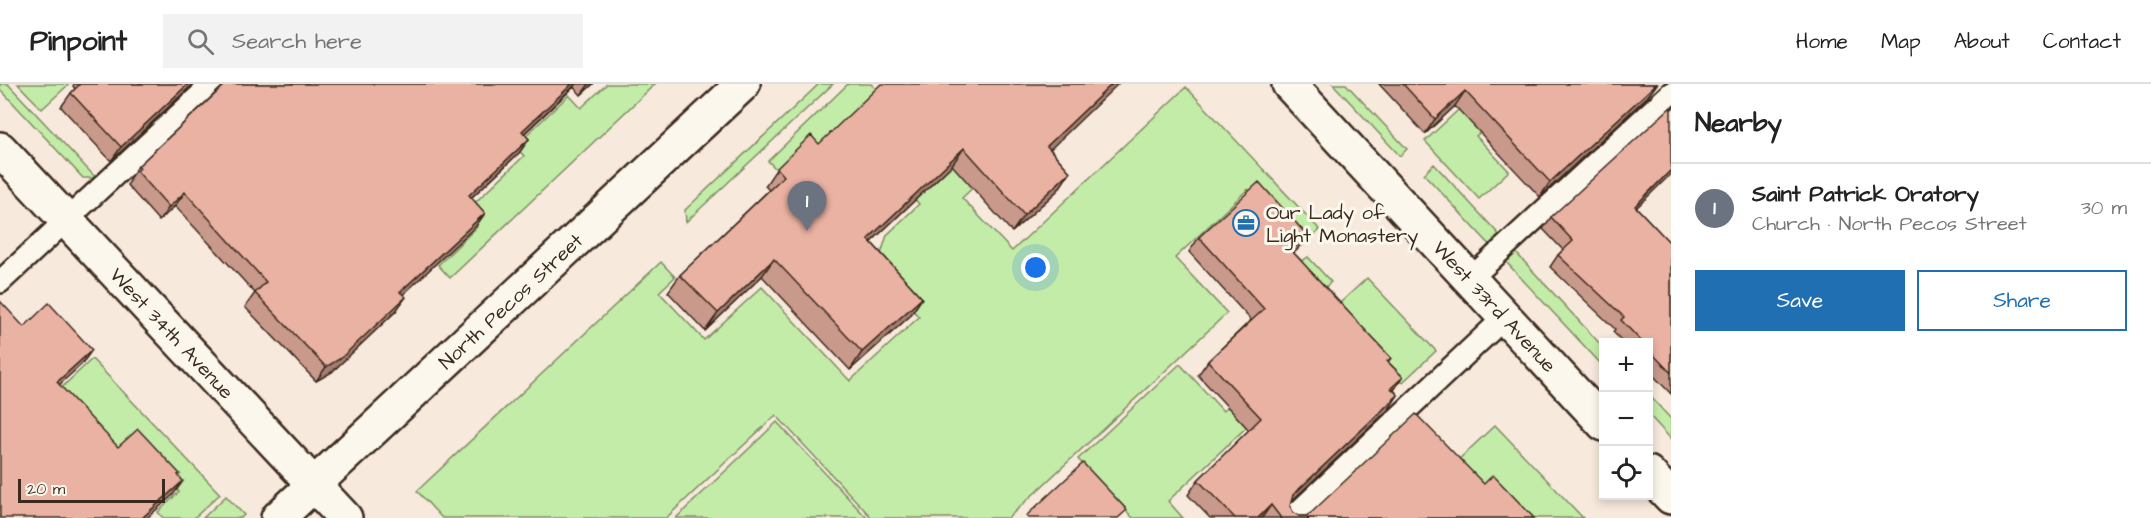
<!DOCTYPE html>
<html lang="en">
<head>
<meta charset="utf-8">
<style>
  :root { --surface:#fff; --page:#f2f2f2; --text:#222; --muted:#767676; --line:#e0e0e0; --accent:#1f6fb2 }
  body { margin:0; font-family:"Architects Daughter",sans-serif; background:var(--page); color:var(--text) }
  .controls { position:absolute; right:18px; bottom:18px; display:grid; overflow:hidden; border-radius:0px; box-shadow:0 3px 9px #0003 }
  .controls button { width:54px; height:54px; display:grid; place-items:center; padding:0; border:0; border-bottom:2px solid var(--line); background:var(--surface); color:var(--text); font:30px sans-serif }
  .scale { position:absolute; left:18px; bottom:15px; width:147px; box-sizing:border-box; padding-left:6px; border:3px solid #3b2a1e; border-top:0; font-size:16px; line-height:21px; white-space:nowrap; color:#3b2a1e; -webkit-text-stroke:4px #fbf7ec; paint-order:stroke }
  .you { position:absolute; left:1036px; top:184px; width:21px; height:21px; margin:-15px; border:4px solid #fff; border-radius:50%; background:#1a73e8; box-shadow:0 0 0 9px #1a73e833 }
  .badge { display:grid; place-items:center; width:39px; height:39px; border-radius:50%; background:var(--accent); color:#fff; font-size:20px; font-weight:700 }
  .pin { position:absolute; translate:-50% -50px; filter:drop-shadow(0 2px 3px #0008) }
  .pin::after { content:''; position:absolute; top:32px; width:21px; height:18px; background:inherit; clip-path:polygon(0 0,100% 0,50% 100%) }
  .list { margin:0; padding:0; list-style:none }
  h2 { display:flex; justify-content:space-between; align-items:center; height:78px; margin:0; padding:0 24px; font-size:26px }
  h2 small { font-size:20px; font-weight:400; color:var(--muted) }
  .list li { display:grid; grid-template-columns:39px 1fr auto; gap:18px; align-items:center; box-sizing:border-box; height:90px; padding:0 24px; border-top:2px solid var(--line) }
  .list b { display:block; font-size:22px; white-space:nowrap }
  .list p { margin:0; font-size:20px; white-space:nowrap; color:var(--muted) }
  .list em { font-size:20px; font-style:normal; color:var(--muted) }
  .actions { display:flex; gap:12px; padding:18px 24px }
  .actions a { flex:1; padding:14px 0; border:2px solid var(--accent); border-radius:0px; text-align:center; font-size:21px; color:var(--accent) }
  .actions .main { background:var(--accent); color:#fff }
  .icon { flex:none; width:33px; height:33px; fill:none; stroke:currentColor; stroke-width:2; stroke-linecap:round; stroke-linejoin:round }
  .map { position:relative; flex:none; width:1671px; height:434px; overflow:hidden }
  header { display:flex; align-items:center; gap:36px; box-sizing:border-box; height:84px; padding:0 30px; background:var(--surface); border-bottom:2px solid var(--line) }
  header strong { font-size:28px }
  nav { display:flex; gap:33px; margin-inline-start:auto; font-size:21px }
  .search { width:420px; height:54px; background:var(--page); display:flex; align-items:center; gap:15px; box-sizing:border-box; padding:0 21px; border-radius:0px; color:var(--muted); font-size:22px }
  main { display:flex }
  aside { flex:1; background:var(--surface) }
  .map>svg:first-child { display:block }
  .green { fill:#c3eca8; stroke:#7f8b63; stroke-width:1.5 }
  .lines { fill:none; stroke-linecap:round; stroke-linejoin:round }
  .service-casing { stroke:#3b2a1e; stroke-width:26 }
  .minor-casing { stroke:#3b2a1e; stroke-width:38 }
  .tertiary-casing { stroke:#3b2a1e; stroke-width:38 }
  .service { stroke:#fbf7ec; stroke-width:21 }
  .minor { stroke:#fbf7ec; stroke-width:33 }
  .tertiary { stroke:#fbf7ec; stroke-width:33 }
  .wall { fill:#c9998b; stroke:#3b2a1e; stroke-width:1.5 }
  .shaded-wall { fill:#a47d71; stroke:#3b2a1e; stroke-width:1.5 }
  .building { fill:#eab2a2; stroke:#3b2a1e; stroke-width:1.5 }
  .labels { text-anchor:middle; stroke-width:6; stroke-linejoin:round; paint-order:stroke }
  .poi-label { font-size:20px; fill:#3b2a1e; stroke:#fbf7ec; text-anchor:start }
  .street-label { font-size:20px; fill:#3b2a1e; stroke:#fbf7ec }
</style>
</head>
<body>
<header>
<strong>Pinpoint</strong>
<div class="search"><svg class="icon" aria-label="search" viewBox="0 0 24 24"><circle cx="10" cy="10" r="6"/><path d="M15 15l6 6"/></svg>Search here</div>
<nav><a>Home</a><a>Map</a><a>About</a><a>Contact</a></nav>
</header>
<main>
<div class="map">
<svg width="1671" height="434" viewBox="0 0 1671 434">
  <rect width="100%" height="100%" fill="#f8e9dd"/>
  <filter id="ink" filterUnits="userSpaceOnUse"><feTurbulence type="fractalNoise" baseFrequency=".0167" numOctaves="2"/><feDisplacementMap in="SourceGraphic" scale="12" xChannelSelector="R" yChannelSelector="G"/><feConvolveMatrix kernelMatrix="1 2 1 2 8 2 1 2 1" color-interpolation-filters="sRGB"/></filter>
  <g filter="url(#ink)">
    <path class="green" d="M0,0H8L96,94H83L0,5Z
      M18,0H69L42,25Z
      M607,0H655L450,194L438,181L477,143L464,129L524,72L515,62L569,11L581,24Z
      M819,0H833L686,138L685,126Z
      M848,0H871L877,6L808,72L800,64L777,86L768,77Z
      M1333,0H1346L1407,65L1400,72Z
      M1486,0H1531L1476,52L1509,87L1479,115L1425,57Z
      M1186,3L1320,146L1302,162L1248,105L1175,174L1227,229L1008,434H872L776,331L666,434H442L417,407L661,178L675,193L659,208L704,256L762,203L850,297L919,233L876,186L887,151L919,120L870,67L1003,75L962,114L1012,167Z
      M1434,80L1603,263V282L1424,90Z
      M1296,171L1302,177L1308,173L1331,198L1316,212L1249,215Z
      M1367,194L1436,267L1403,298L1352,244L1168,417L1183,434H1133L1078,375L1180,280L1223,327Z
      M92,275L220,410L194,434H163L158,428L179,408L128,355L93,389L56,309Z
      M1649,311L1671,335V355L1649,331Z
      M777,338L867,434H676Z
      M1495,341L1583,434H1515L1453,381Z
      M226,412L244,431L241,434H203Z"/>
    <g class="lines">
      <defs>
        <path id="service" d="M1470,195L1671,9
          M0,198L212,0
          M1292,434L1505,233"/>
        <g id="minor">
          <path id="s1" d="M1289,0L1604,340"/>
          <path id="s2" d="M0,65L345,434"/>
          <path d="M1648,389L1671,413"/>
        </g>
        <g id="tertiary">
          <path id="s3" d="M278,434L743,0"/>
        </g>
      </defs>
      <use href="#service" class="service-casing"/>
      <use href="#minor" class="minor-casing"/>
      <use href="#tertiary" class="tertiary-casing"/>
      <use href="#service" class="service"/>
      <use href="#minor" class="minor"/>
      <use href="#tertiary" class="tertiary"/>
    </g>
    <path class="wall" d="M74,0H193L111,77L61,23L71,9L75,5L73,2Z
      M224,0H593L581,11L574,3L524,50L529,55L519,69L471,114L485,129L476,142L403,210L396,227L332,288L316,297L245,223L255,209L175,122L159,137L127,101L130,97L129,95L138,82L224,1Z
      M1379,0H1657L1648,12L1540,113L1455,22L1425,50Z
      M819,60L1050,65L1070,88L1058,106L1012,148L952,81L871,158L922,214L910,232L850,286L762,192L705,247L668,208L680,191L769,106L765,102L777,84Z
      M1637,124L1671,160V310L1648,286V258H1623L1613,248L1615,245L1550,183L1558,171L1563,166L1543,145L1551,133Z
      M1199,153L1297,166L1293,169L1391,274L1388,278L1403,293L1394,306L1398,311L1388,326L1291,417L1290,422L1293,428L1299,432H1306L1484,400L1534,434H1210L1188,411L1198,396L1249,346L1198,291L1208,277L1251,236L1189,168Z"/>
    <path class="shaded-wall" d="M188,0H193L111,77L121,63Z
      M572,0H576L512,61L522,47Z
      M589,0H593L581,11Z
      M1112,0H1118L1035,80L1047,62Z
      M1656,0H1657L1648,12L1540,113L1550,98Z
      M1465,7L1455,22L1425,50L1435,35Z
      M529,55L519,69L459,125L469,111Z
      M964,64L952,81L855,173L868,155Z
      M1671,86V90L1626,134L1635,122Z
      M1070,88L1058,106L1012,148L1024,131Z
      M185,108L175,122L159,137L169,123Z
      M485,129L476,142L391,222L400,208Z
      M1307,151L1297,166L1280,181L1291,166Z
      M774,175L762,192L705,247L718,229Z
      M406,213L396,227L332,288L316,297L326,283Z
      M922,214L910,232L850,286L862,268Z
      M92,266L82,280L47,312L57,298Z
      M1403,293L1393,307L1391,304Z
      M1398,311L1388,326L1283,425L1293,411Z
      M183,397L173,411L147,434H142Z
      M1271,421L1262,434H1258Z"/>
    <path class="building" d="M80,0H188L121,63L71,9Z
      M226,0H572L522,47L529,55L469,111L485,129L400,208L406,213L341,274L326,283L255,209L266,198L185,108L169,123L137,87L140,84L138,82Z
      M881,0H1112L1047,62L1070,88L1024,131L964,64L868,155L922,214L862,268L774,175L718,229L680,191L784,92L777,84L811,51L819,60Z
      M1403,0H1656L1550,98L1465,7L1435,35Z
      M1671,23V86L1635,122L1671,160V289L1648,265V258H1642L1621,236L1624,233L1558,171L1573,157L1551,133Z
      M1259,98L1307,151L1291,166L1391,274L1387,277L1403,293L1391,304L1398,311L1293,411L1290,422L1293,428L1299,432H1306L1311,429L1416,330L1484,400L1493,391L1534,434H1281L1271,421L1258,434H1235L1198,396L1261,334L1208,277L1264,225L1199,153Z
      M0,217L24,243L49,219L92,266L57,298L118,363L138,345L180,390L178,391L183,397L142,434H0Z
      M1083,379L1127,426L1118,434H1028L1026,432Z"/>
  </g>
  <defs>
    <symbol id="office-ring" viewBox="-11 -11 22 22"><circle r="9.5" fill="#fbf7ec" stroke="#1f6fb2" stroke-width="1.5"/><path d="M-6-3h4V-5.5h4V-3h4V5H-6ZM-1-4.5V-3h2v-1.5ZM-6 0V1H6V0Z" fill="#1f6fb2"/></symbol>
  </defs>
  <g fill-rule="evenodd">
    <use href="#office-ring" x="1231" y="124" width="30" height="30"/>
  </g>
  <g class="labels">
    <g class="poi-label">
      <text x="1266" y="135">Our Lady of<tspan x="1266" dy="23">Light Monastery</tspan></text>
    </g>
    <g class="street-label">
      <text dy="7" stroke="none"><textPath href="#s3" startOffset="318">North Pecos Street</textPath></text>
      <text dy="7" stroke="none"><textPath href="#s1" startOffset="303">West 33rd Avenue</textPath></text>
      <text dy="7" stroke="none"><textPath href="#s2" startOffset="252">West 34th Avenue</textPath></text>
    </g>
  </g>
</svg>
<div class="controls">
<button>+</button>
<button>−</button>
<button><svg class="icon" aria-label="locate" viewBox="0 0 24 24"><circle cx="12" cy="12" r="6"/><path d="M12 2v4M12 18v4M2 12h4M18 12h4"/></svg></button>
</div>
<div class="scale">20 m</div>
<div class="you"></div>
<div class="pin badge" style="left:807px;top:147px;background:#6b7280">1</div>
</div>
<aside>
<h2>Nearby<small></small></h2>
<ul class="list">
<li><span class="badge" style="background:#6b7280">1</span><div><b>Saint Patrick Oratory</b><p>Church · North Pecos Street</p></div><em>30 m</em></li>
</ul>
<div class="actions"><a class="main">Save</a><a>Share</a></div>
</aside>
</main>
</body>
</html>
